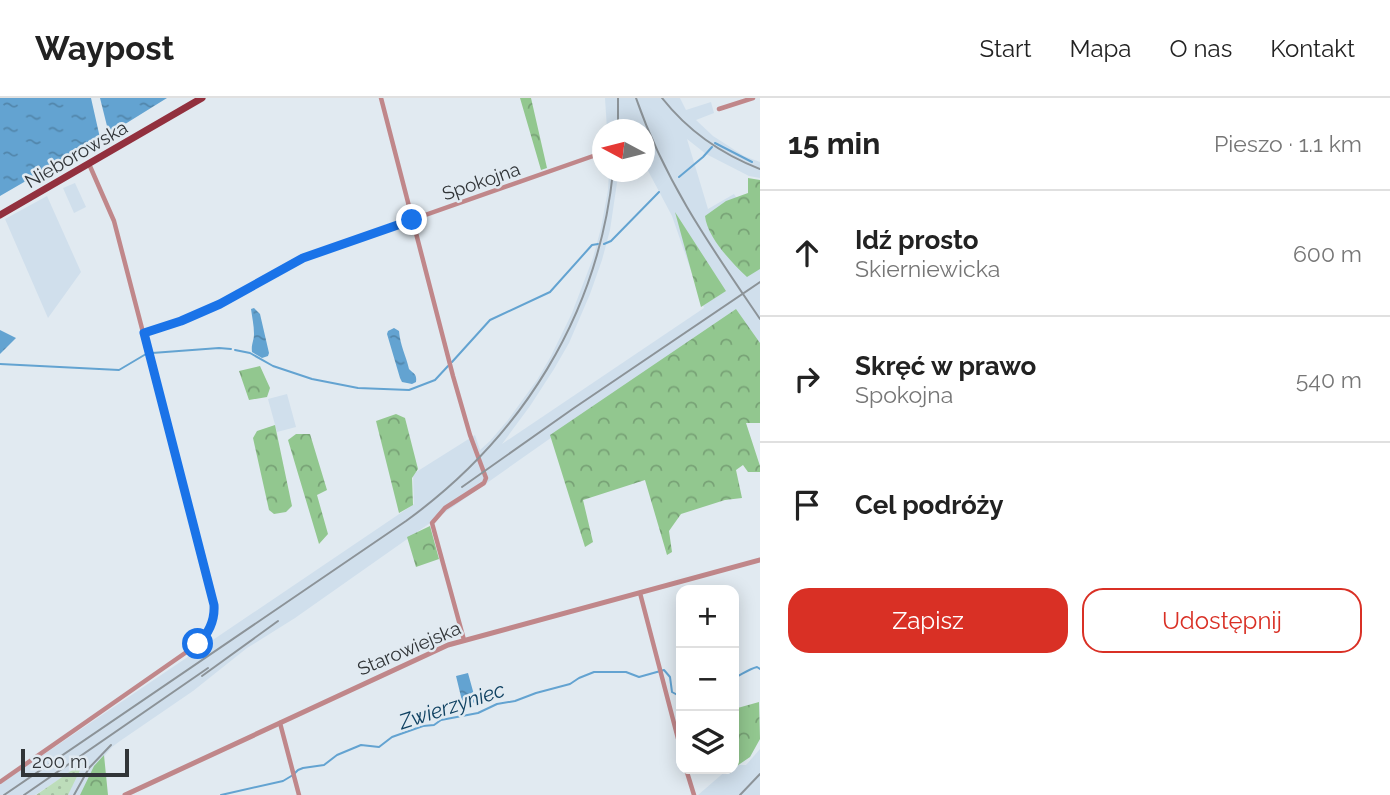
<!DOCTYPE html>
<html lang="pl">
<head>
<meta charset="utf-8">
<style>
  :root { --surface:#fff; --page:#f6f6f6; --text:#222; --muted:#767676; --line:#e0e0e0; --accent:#d93025 }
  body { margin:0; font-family:Raleway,sans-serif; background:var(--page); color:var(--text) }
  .controls { position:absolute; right:21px; bottom:21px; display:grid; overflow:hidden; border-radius:14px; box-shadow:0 4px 18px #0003 }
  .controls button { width:63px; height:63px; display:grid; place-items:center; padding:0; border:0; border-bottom:2px solid var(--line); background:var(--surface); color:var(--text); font:35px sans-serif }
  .compass { position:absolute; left:592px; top:21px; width:63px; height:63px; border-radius:50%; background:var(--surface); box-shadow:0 4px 18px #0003; rotate:277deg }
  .scale { position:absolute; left:21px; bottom:18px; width:108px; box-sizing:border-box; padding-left:7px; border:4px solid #313538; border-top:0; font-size:19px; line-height:24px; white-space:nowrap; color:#313538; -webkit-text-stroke:5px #e1eaf1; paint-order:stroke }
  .stop { position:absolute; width:21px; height:21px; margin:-16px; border:5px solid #1a73e8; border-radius:50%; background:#fff }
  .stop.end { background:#1a73e8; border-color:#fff; box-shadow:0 2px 7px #0008 }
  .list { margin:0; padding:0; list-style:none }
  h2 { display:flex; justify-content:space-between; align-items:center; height:91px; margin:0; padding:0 28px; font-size:30px }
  h2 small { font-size:23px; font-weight:400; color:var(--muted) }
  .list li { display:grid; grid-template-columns:46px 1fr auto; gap:21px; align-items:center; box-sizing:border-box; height:126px; padding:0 28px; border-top:2px solid var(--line) }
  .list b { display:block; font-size:26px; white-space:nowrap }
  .list p { margin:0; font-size:23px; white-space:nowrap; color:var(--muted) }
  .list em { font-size:23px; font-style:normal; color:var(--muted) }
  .actions { display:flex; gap:14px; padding:21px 28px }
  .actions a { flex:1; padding:16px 0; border:2px solid var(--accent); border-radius:21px; text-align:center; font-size:24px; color:var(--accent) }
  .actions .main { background:var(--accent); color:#fff }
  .icon { flex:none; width:38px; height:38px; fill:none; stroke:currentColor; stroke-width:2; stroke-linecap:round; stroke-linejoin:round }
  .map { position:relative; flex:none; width:760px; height:697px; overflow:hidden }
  header { display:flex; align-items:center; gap:42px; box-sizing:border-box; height:98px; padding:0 35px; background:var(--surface); border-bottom:2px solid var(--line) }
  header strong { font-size:33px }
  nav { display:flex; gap:38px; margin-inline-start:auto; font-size:24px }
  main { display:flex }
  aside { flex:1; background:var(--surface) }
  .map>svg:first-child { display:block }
  .built { fill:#d0dfec }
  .grass { fill:url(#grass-dots) }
  .forest { fill:url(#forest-crowns) }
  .water { fill:url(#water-ripples) }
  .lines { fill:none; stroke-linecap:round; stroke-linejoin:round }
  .stream { stroke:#63a3d1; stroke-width:2 }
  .minor { stroke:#c0878a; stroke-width:4.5 }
  .tertiary { stroke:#c0878a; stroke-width:5 }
  .primary { stroke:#92303e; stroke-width:7 }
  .rail { stroke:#8c9398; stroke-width:2 }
  .route { stroke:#1a73e8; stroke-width:9 }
  .labels { text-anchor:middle; stroke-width:5; stroke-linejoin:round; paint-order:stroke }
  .street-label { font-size:19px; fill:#313538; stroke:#e1eaf1 }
  .water-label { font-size:21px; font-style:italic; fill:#104262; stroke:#e1eaf1 }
</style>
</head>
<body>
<header>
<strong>Waypost</strong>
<nav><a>Start</a><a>Mapa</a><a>O nas</a><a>Kontakt</a></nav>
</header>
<main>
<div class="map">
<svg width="760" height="697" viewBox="0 0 760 697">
  <defs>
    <pattern id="grass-dots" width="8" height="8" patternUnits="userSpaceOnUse" patternTransform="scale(1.75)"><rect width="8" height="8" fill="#bdddba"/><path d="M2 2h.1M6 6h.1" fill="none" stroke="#a3bea1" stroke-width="1.8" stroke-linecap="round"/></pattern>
    <pattern id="forest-crowns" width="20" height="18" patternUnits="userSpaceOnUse" patternTransform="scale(1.75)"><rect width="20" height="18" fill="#92c78f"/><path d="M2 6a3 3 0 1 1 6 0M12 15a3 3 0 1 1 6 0" fill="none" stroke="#78a276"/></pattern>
    <pattern id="water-ripples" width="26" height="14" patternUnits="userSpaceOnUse" patternTransform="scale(1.75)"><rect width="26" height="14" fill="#63a3d1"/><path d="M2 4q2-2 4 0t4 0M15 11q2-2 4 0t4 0" fill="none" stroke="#5286ab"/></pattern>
  </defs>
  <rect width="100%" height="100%" fill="#e1eaf1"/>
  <path class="built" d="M605,0H680L686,12L711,4L714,15L696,22L713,38L744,58L760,64V80L749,78L706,56L687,41L708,111L734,96L760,136V270L565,330L295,520L247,550L193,593L120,643L112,649L101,662L85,697H64L83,666L35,697H0V686L414,406L413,376L475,337L480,352L490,343L508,322L537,282L551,258L572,215L593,160L601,130L608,92L609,74H632L628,77L618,78L610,132L602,162L590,196L569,245L554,271L530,308L502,346L704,210L672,118L645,67V32L607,31Z
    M75,85L86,109L74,115L63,90Z
    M47,98L81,174L48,220L5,121Z
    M287,296L296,329L277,334L268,301Z
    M760,651V697H698L728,671H734V667H746Z"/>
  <path class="grass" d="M84,664L68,697H36Z"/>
  <path class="forest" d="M520,0H531L547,70L541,72Z
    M748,80L760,82V171L747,179C732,165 707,139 705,118L726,103L748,95Z
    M675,114L726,193L701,209Z
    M736,211L760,245V325H746L760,368V374H748L743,367L736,372L742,400L725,402L681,416L669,433L672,454L667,457L645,382L583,402L593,444L585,449L550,337Z
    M260,268L270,290L267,299L249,302L239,273Z
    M396,316L405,320L418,371L412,380L413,407L399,415L376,323Z
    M275,327L292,408L286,414L274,416L269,412L253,340L257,333Z
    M296,336H310L327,392L317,397L328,436L319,446L288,342Z
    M430,428L439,461L416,469L407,439Z
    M759,604L760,641L750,659L734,670V611Z
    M104,657L108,697H80L94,668Z"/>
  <path class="water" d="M0,0H91L100,40L0,98Z
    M100,0H167L109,36Z
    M254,210L260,216L269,255L268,258L262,260L252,254C251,246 254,243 254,236C254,227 252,219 251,211Z
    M394,230L399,233C400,247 406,258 409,271C414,276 417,276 416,284L412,286L402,284L400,280L387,236L388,233Z
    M0,232L16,240L0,256Z
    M468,575L476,604L463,607L456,578Z"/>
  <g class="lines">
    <path class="stream" d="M715,45L752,64
      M679,79L703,59L712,49
      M604,146L611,143L659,94
      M235,252L250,255L273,268L312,281L358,290L409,292L435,282L448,268
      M152,255L219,250L231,251
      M452,264L490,222L550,194L592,147L598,146
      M0,266L119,272L146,256
      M734,580C741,577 749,571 757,569L760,571
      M221,697L283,683L293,677L298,672L303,670L324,667L337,657L361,647L379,649L392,639L423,628L434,627L441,622L478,615L497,606L515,603L536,595L570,586L579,580L594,574H626L639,579L664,572L670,579L672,594L681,599"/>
    <path class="minor" d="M381,0L453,278L470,337L486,380L484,385L445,410L432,425L464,542
      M719,11L753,0
      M143,235L181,224L220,206L303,160L596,57
      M640,495L681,652
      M280,625L299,697
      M686,671L694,697
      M0,684L198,546C210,535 215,524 214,507L114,123L89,66"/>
    <path class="tertiary" d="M125,697L448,547L760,462"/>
    <path class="primary" d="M0,117L202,0"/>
    <path class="rail" d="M618,0V32
      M636,0C665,84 711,149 760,221
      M662,0C688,33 721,56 760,71
      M462,389L574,310L760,184
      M202,578L278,523
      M4,697L406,423C522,339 598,217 613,74
      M24,697L208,570
      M74,697L89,670L111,647
      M740,697L760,676"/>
  </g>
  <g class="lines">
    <path class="route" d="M198,546C209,535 215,523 214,507L144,235L181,223L220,206L303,160L412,122"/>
  </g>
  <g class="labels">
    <g class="street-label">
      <text transform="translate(76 56) rotate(-30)" y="7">Nieborowska</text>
      <text transform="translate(481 83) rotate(-19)" y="7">Spokojna</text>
      <text transform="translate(409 550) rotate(-23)" y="7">Starowiejska</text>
    </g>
    <g class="water-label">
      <text transform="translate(452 608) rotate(-18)" y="7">Zwierzyniec</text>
    </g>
  </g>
</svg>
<div class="controls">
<button>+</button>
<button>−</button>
<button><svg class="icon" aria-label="layers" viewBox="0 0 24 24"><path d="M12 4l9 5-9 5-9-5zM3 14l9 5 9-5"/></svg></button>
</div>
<svg class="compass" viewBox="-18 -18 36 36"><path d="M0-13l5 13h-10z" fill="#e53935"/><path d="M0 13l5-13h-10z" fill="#767676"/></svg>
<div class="scale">200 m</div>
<div class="stop" style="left:198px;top:546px"></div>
<div class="stop end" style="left:412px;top:122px"></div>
</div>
<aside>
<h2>15 min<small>Pieszo · 1.1 km</small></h2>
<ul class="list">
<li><svg class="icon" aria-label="ahead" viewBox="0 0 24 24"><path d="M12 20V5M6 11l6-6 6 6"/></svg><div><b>Idź prosto</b><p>Skierniewicka</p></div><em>600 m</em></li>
<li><svg class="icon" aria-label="right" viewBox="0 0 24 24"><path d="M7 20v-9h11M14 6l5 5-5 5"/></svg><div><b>Skręć w prawo</b><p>Spokojna</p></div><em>540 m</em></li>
<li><svg class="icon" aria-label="arrive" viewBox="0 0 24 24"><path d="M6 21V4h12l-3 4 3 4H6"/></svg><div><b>Cel podróży</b></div></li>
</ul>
<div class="actions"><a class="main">Zapisz</a><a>Udostępnij</a></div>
</aside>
</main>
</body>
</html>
